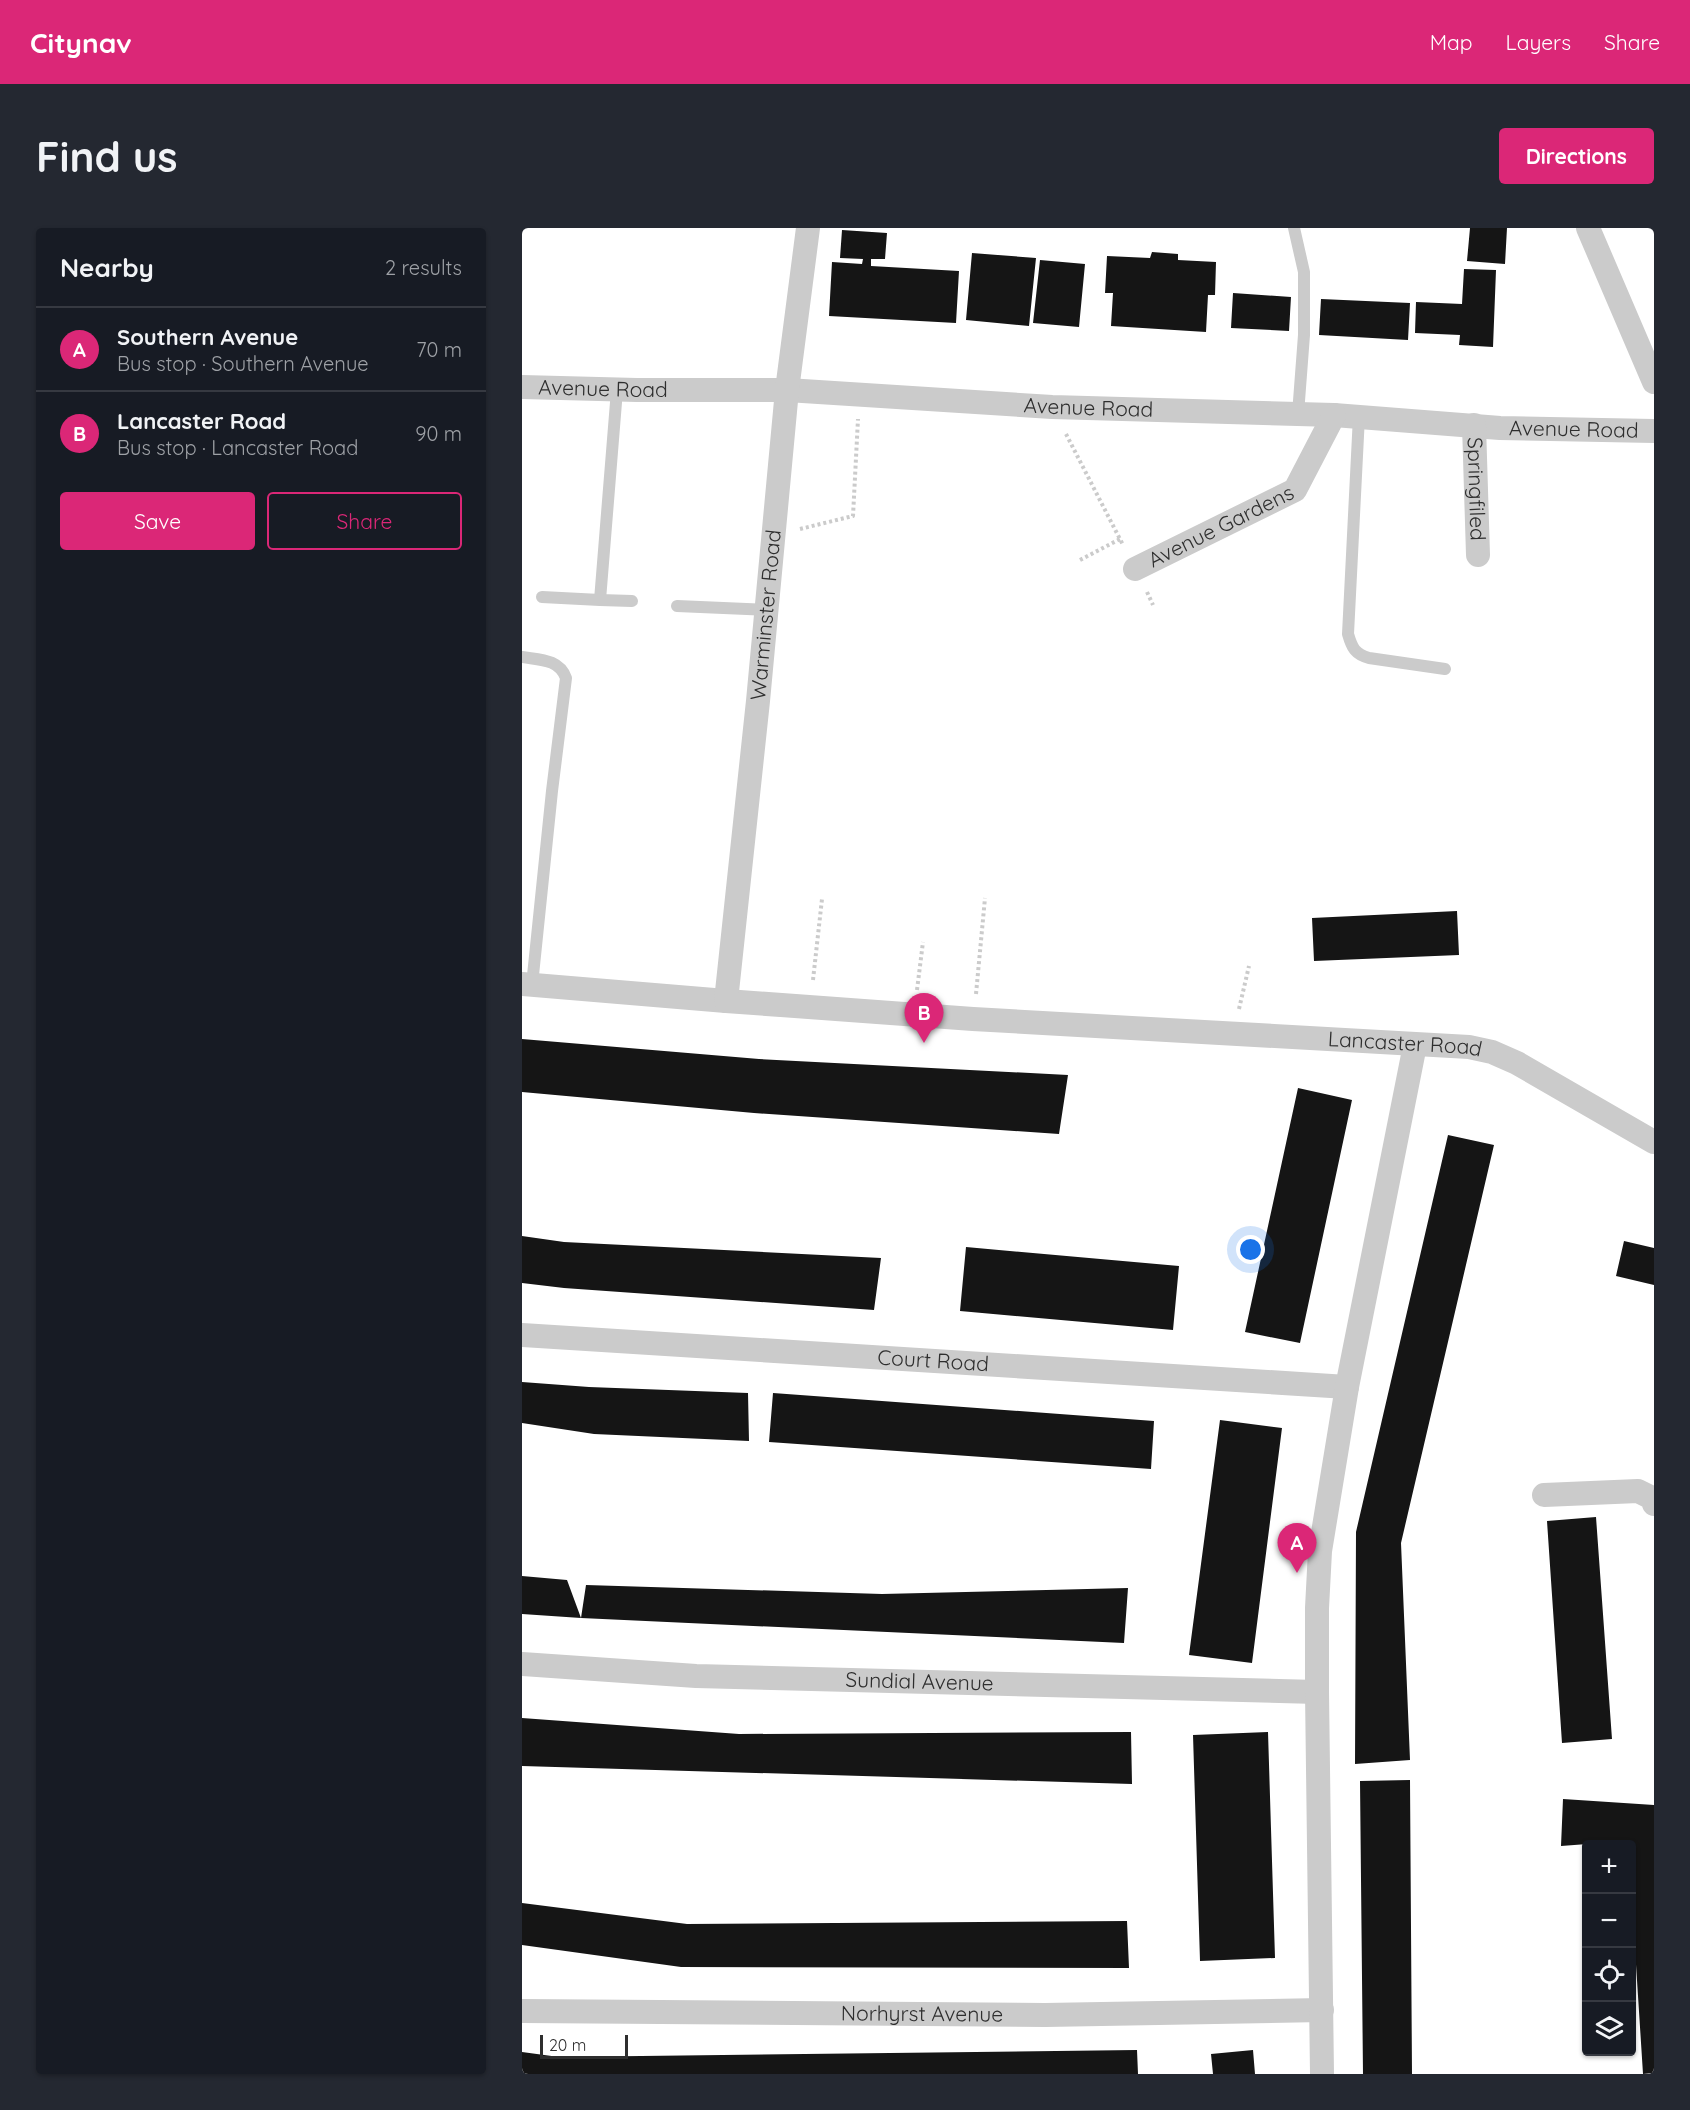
<!DOCTYPE html>
<html lang="en">
<head>
<meta charset="utf-8">
<style>
  :root { --surface:#171b24; --page:#242831; --text:#f1f3f6; --muted:#9ea1a6; --line:#363941; --accent:#db2777 }
  body { margin:0; font-family:Quicksand,sans-serif; background:var(--page); color:var(--text) }
  .controls { position:absolute; right:18px; bottom:18px; display:grid; overflow:hidden; border-radius:6px; box-shadow:0 2px 4px #0004 }
  .controls button { width:54px; height:54px; display:grid; place-items:center; padding:0; border:0; border-bottom:2px solid var(--line); background:var(--surface); color:var(--text); font:30px sans-serif }
  .scale { position:absolute; left:18px; bottom:15px; width:88px; box-sizing:border-box; padding-left:6px; border:3px solid #2e2e2e; border-top:0; font-size:16px; line-height:21px; white-space:nowrap; color:#2e2e2e; -webkit-text-stroke:4px #fff; paint-order:stroke }
  .you { position:absolute; left:729px; top:1022px; width:21px; height:21px; margin:-15px; border:4px solid #fff; border-radius:50%; background:#1a73e8; box-shadow:0 0 0 9px #1a73e833 }
  .badge { display:grid; place-items:center; width:39px; height:39px; border-radius:50%; background:var(--accent); color:#fff; font-size:20px; font-weight:700 }
  .pin { position:absolute; translate:-50% -50px; filter:drop-shadow(0 2px 3px #0008) }
  .pin::after { content:''; position:absolute; top:32px; width:21px; height:18px; background:inherit; clip-path:polygon(0 0,100% 0,50% 100%) }
  .list { margin:0; padding:0; list-style:none }
  h2 { display:flex; justify-content:space-between; align-items:center; height:78px; margin:0; padding:0 24px; font-size:26px }
  h2 small { font-size:20px; font-weight:400; color:var(--muted) }
  .list li { display:grid; grid-template-columns:39px 1fr auto; gap:18px; align-items:center; box-sizing:border-box; height:84px; padding:0 24px; border-top:2px solid var(--line) }
  .list b { display:block; font-size:22px; white-space:nowrap }
  .list p { margin:0; font-size:20px; white-space:nowrap; color:var(--muted) }
  .list em { font-size:20px; font-style:normal; color:var(--muted) }
  .actions { display:flex; gap:12px; padding:18px 24px }
  .actions a { flex:1; padding:14px 0; border:2px solid var(--accent); border-radius:6px; text-align:center; font-size:21px; color:var(--accent) }
  .actions .main { background:var(--accent); color:#fff }
  .icon { flex:none; width:33px; height:33px; fill:none; stroke:currentColor; stroke-width:2; stroke-linecap:round; stroke-linejoin:round }
  .map { position:relative; flex:none; width:1132px; height:1846px; overflow:hidden; border-radius:6px }
  header { display:flex; align-items:center; gap:36px; box-sizing:border-box; height:84px; padding:0 30px; background:var(--accent); color:#fff }
  header strong { font-size:28px }
  nav { display:flex; gap:33px; margin-inline-start:auto; font-size:21px }
  .intro { display:flex; align-items:center; justify-content:space-between; box-sizing:border-box; height:144px; padding:0 36px }
  h1 { margin:0; font-size:42px }
  .button { padding:15px 27px; border-radius:6px; background:var(--accent); color:#fff; font-size:21px; font-weight:700 }
  main { display:flex; gap:36px; padding:0 36px }
  aside { flex:1; background:var(--surface); border-radius:6px; box-shadow:0 2px 4px #0004 }
  .map>svg:first-child { display:block }
  .building { fill:#151515 }
  .lines { fill:none; stroke-linecap:round; stroke-linejoin:round }
  .path { stroke:#cbcbcb; stroke-width:4; stroke-dasharray:3 3; stroke-linecap:butt }
  .service { stroke:#cbcbcb; stroke-width:12 }
  .minor { stroke:#cbcbcb; stroke-width:24 }
  .labels { text-anchor:middle; stroke-width:6; stroke-linejoin:round; paint-order:stroke }
  .street-label { font-size:21px; fill:#2e2e2e; stroke:#fff }
</style>
</head>
<body>
<header>
<strong>Citynav</strong>
<nav><a>Map</a><a>Layers</a><a>Share</a></nav>
</header>
<div class="intro"><h1>Find us</h1><a class="button">Directions</a></div>
<main>
<aside>
<h2>Nearby<small>2 results</small></h2>
<ul class="list">
<li><span class="badge">A</span><div><b>Southern Avenue</b><p>Bus stop · Southern Avenue</p></div><em>70 m</em></li>
<li><span class="badge">B</span><div><b>Lancaster Road</b><p>Bus stop · Lancaster Road</p></div><em>90 m</em></li>
</ul>
<div class="actions"><a class="main">Save</a><a>Share</a></div>
</aside>
<div class="map">
<svg width="1132" height="1846" viewBox="0 0 1132 1846">
  <rect width="100%" height="100%" fill="#fff"/>
  <path class="building" d="M948,0H985L983,36L945,33Z
    M320,2L365,5L363,31H349V38L437,43L434,95L307,88L310,34L340,36L341,31L318,30Z
    M630,24L656,26V32L694,34L693,67H686L684,104L589,98L591,65H583L585,28L628,30Z
    M450,25L514,30L507,98L444,92Z
    M518,32L563,36L557,99L511,95Z
    M942,41L974,42L971,119L937,117L938,107L893,105L894,74L940,76Z
    M711,65L769,69L767,103L709,100Z
    M799,71L888,75L886,112L797,107Z
    M935,683L937,727L792,733L790,690Z
    M0,811L237,831L546,847L537,906L232,885L0,864Z
    M776,860L830,872L778,1115L723,1104Z
    M926,907L972,917L879,1315L888,1532L833,1536L834,1304Z
    M0,1008L42,1014L359,1030L352,1082L42,1060L0,1055Z
    M1102,1013L1132,1020V1057L1094,1048Z
    M444,1019L657,1038L651,1102L438,1083Z
    M0,1154L67,1159L226,1165L227,1213L72,1206L0,1195Z
    M251,1165L632,1193L629,1241L247,1214Z
    M698,1192L760,1200L730,1435L667,1427Z
    M1074,1289L1090,1511L1040,1515L1025,1293Z
    M0,1348L45,1352L59,1390L0,1386Z
    M64,1357L360,1366L606,1360L602,1415L59,1390Z
    M0,1490L217,1506L609,1504L610,1556L0,1538Z
    M746,1504L753,1730L678,1733L671,1507Z
    M888,1552L890,1846H841L838,1553Z
    M1041,1571L1132,1577V1845L1121,1846L1110,1674V1617L1106,1616L1105,1613L1039,1618Z
    M0,1675L165,1696L605,1693L607,1740L159,1739L0,1717Z
    M615,1822L616,1846H0V1824L37,1829Z
    M731,1822L733,1846H691L689,1826Z"/>
  <g class="lines">
    <path class="path" d="M544,206L601,317
      M278,301L331,288L336,191
      M558,332L598,311
      M625,364L631,377
      M291,752L300,671
      M395,762L401,714
      M454,766L463,670
      M717,781L727,738"/>
    <path class="service" d="M772,0L782,44V107L776,186
      M837,188L826,406C830,420 833,426 847,430L923,441
      M20,369L78,372L95,162
      M78,372L110,373
      M155,378L245,382
      M0,429C18,432 37,431 44,450L30,563L10,757"/>
    <g class="minor">
      <path d="M1066,0L1132,154"/>
      <path id="s1" d="M0,159L115,162H265L530,179L812,187L978,200L1132,203"/>
      <path id="s2" d="M952,197L956,327"/>
      <path id="s3" d="M613,341L773,262L812,187"/>
      <path id="s4" d="M0,756L204,773L451,791L947,819L970,824L995,835L1132,914"/>
      <path id="s5" d="M204,773L236,473L265,162L286,0"/>
      <path id="s6" d="M0,1107L825,1159"/>
      <path d="M1022,1267L1116,1263L1130,1270L1132,1276"/>
      <path id="s7" d="M0,1436L174,1448L795,1464"/>
      <path id="s8" d="M0,1783L523,1787L800,1782"/>
      <path d="M800,1846L795,1464V1380L798,1323L825,1159L893,817"/>
    </g>
  </g>
  <g class="labels">
    <g class="street-label">
      <text dy="7" stroke="none"><textPath href="#s1" startOffset="81">Avenue Road</textPath></text>
      <text dy="7" stroke="none"><textPath href="#s1" startOffset="567">Avenue Road</textPath></text>
      <text dy="7" stroke="none"><textPath href="#s1" startOffset="1053">Avenue Road</textPath></text>
      <text dy="7" stroke="none"><textPath href="#s2" startOffset="64">Springfiled</textPath></text>
      <text dy="7" stroke="none"><textPath href="#s3" startOffset="96">Avenue Gardens</textPath></text>
      <text dy="7" stroke="none"><textPath href="#s5" startOffset="388">Warminster Road</textPath></text>
      <text dy="7" stroke="none"><textPath href="#s4" startOffset="885">Lancaster Road</textPath></text>
      <text dy="7" stroke="none"><textPath href="#s6" startOffset="412">Court Road</textPath></text>
      <text dy="7" stroke="none"><textPath href="#s7" startOffset="398">Sundial Avenue</textPath></text>
      <text dy="7" stroke="none"><textPath href="#s8" startOffset="400">Norhyrst Avenue</textPath></text>
    </g>
  </g>
</svg>
<div class="controls">
<button>+</button>
<button>−</button>
<button><svg class="icon" aria-label="locate" viewBox="0 0 24 24"><circle cx="12" cy="12" r="6"/><path d="M12 2v4M12 18v4M2 12h4M18 12h4"/></svg></button>
<button><svg class="icon" aria-label="layers" viewBox="0 0 24 24"><path d="M12 4l9 5-9 5-9-5zM3 14l9 5 9-5"/></svg></button>
</div>
<div class="scale">20 m</div>
<div class="you"></div>
<div class="pin badge" style="left:775px;top:1345px">A</div>
<div class="pin badge" style="left:402px;top:815px">B</div>
</div>
</main>
</body>
</html>
